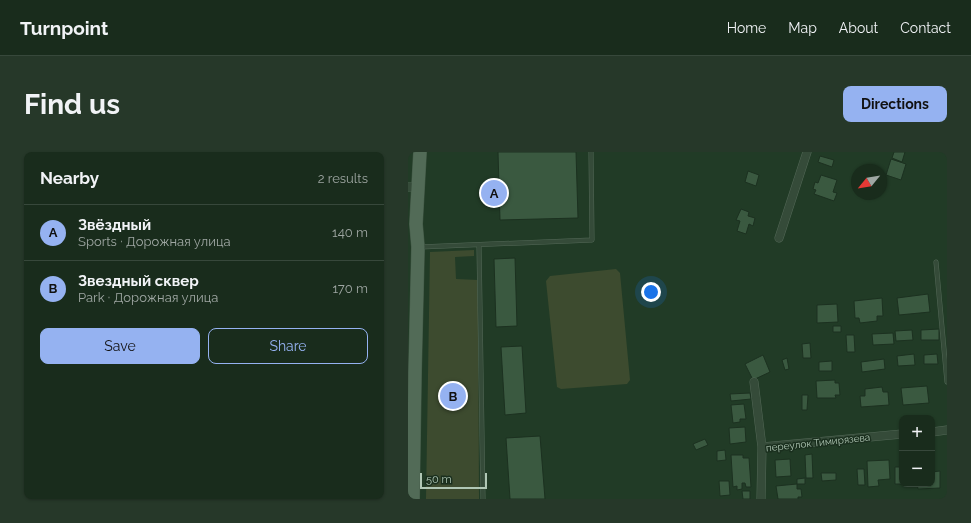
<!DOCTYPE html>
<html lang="en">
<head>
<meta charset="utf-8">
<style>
  :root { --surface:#192c1c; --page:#263829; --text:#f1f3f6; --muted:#9fa7a3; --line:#37483b; --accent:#95b2f1 }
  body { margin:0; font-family:Raleway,sans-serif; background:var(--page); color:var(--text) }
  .controls { position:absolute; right:12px; bottom:12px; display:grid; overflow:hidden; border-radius:8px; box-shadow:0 1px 3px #0004 }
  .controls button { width:36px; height:36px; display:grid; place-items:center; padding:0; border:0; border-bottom:1px solid var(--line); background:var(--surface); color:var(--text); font:20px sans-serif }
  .compass { position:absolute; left:443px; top:12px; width:36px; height:36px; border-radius:50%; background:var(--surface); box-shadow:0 1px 3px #0004; rotate:240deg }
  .scale { position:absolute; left:12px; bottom:10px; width:67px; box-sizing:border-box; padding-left:4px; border:2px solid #b0c7b5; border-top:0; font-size:11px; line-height:14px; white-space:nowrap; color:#b0c7b5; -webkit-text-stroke:3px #1a2f1e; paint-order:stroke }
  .you { position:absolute; left:243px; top:140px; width:14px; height:14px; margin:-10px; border:3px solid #fff; border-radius:50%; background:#1a73e8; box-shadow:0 0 0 6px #1a73e833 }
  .badge { display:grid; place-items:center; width:26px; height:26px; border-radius:50%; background:var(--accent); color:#111; font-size:13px; font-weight:700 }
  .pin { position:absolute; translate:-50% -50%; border:2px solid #fff; box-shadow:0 1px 4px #0006 }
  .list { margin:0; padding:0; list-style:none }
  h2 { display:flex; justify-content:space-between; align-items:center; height:52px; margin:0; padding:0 16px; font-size:17px }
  h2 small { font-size:13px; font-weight:400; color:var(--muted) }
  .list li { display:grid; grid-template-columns:26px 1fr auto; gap:12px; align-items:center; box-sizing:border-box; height:56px; padding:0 16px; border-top:1px solid var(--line) }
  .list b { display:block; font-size:15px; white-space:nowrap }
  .list p { margin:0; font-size:13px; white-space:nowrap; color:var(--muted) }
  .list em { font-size:13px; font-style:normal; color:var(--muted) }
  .actions { display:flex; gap:8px; padding:12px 16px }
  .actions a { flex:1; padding:9px 0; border:1px solid var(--accent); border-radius:8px; text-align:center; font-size:14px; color:var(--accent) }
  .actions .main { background:var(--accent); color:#111 }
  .map { position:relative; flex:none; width:539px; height:347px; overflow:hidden; border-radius:8px }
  header { display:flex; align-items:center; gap:24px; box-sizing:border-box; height:56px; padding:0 20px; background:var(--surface); border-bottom:1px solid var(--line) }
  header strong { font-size:19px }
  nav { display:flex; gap:22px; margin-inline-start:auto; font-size:14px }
  .intro { display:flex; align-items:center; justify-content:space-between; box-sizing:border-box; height:96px; padding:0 24px }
  h1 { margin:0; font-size:28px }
  .button { padding:10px 18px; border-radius:8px; background:var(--accent); color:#111; font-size:14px; font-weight:700 }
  main { display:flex; gap:24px; padding:0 24px }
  aside { flex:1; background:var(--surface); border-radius:8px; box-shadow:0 1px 3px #0004 }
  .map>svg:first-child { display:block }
  .green { fill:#3d4b2f }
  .building { fill:#3a5940; stroke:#1c3120 }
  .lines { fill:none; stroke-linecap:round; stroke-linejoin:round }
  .service-casing { stroke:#536857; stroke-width:5 }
  .minor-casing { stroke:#536857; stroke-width:9 }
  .primary-casing { stroke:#415745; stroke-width:14 }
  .service { stroke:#354b39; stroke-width:4 }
  .minor { stroke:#354b39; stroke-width:8 }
  .primary { stroke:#526b57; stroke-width:13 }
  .labels { text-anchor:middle; stroke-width:3; stroke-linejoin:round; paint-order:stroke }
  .street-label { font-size:10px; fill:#b0c7b5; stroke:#1a2f1e }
</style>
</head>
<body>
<header>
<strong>Turnpoint</strong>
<nav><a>Home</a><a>Map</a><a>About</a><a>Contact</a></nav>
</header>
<div class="intro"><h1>Find us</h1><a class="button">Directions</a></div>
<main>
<aside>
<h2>Nearby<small>2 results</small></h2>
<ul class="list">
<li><span class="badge">A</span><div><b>Звёздный</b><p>Sports · Дорожная улица</p></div><em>140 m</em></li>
<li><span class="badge">B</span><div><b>Звездный сквер</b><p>Park · Дорожная улица</p></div><em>170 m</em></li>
</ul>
<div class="actions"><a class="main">Save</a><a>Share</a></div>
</aside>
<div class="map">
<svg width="539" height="347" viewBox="0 0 539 347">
  <rect width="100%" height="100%" fill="#213b26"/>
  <path class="green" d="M66,98V104L47,105L48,127L70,128L71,347H18L22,100Z
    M208,117L212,121L222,228L219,232L153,237L149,235L138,129L142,124Z"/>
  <path class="building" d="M90,0H168L170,66L92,68Z
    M486,0H497L494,10L484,6Z
    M412,4L426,8L424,15L410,10Z
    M483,7L498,12L493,28L478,23Z
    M340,19L351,23L348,34L337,30Z
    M413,23L429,28L425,40L429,41L426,49L406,42L408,38L405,37L407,30L410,31Z
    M333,57L341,60L340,64L347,66L345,74L341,72L338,82L329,79L332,69L328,68Z
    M107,106L109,174L88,175L86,107Z
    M520,142L522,160L491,163L489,146Z
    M474,146L475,164H469V169L452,171L451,166H447L446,149Z
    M429,152L430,170L409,171V153Z
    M425,174H433V180H425Z
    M531,177V188H513V178Z
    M504,178L505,188L488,189L487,179Z
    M485,181L486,192L465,193L464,182Z
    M438,183H446L447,200H439Z
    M402,191L403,206H395L394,192Z
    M114,194L118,261L97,263L93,195Z
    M506,202L507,213L490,214L489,204Z
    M529,202L530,212H516V203Z
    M355,203L362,220L345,228L337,212Z
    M379,206L381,217L377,218L374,208Z
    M476,207L477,217L454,220L453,210Z
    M424,209V219H411V210Z
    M427,228V231H431L432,243H427L428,246H409L408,229Z
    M519,234L521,251L495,253L493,236Z
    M474,235L475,240H480L481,253L453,255L452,244H457V237Z
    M342,241L343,247L323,249L322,242Z
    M394,243H400L399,258H394Z
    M336,252L338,267H332V270L325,271L323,253Z
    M337,275L338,290L322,292L321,276Z
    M132,284L137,347H102L98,286Z
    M297,287L300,293L288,298L285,292Z
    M317,298L318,308L309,309V299Z
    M404,302L405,326H398L397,303Z
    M323,303H335V306H341L343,335H338L337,331H334V337L329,338V334L325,335Z
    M382,307L383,324L368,325L367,308Z
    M481,308L482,327L470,328L471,334L460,335L459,309Z
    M487,315H494V332H487Z
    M449,317H456L457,333H450Z
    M532,319V336L510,337L509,332H524V320Z
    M413,321H428V328L414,329Z
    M397,326V332H389V327Z
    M311,329H321L322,343L312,344Z
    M389,332V337H393L394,345H390V347H370L368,334Z
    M334,339H342V347H335Z"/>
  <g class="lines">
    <defs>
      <path id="service" d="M71,93L75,347
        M12,95L184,88L183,0
        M528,110L539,230"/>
      <path id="minor" d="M0,35H9
        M371,86L399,0
        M346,230L354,295
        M524,280L539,278
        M353,347L354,295L494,282"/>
      <path id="primary" d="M5,347L7,220L10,95L8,72L12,0"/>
    </defs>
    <use href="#service" class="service-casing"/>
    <use href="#minor" class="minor-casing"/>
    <use href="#primary" class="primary-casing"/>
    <use href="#service" class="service"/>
    <use href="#minor" class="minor"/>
    <use href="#primary" class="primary"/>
  </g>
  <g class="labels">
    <g class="street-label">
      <text transform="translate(410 290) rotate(-6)" y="4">переулок Тимирязева</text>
    </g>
  </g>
</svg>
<div class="controls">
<button>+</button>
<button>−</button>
</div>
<svg class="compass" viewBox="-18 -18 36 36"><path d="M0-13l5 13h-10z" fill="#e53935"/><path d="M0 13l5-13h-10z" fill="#9fa7a3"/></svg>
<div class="scale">50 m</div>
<div class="you"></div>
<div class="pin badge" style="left:86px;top:41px">A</div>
<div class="pin badge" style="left:45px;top:244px">B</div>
</div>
</main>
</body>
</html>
